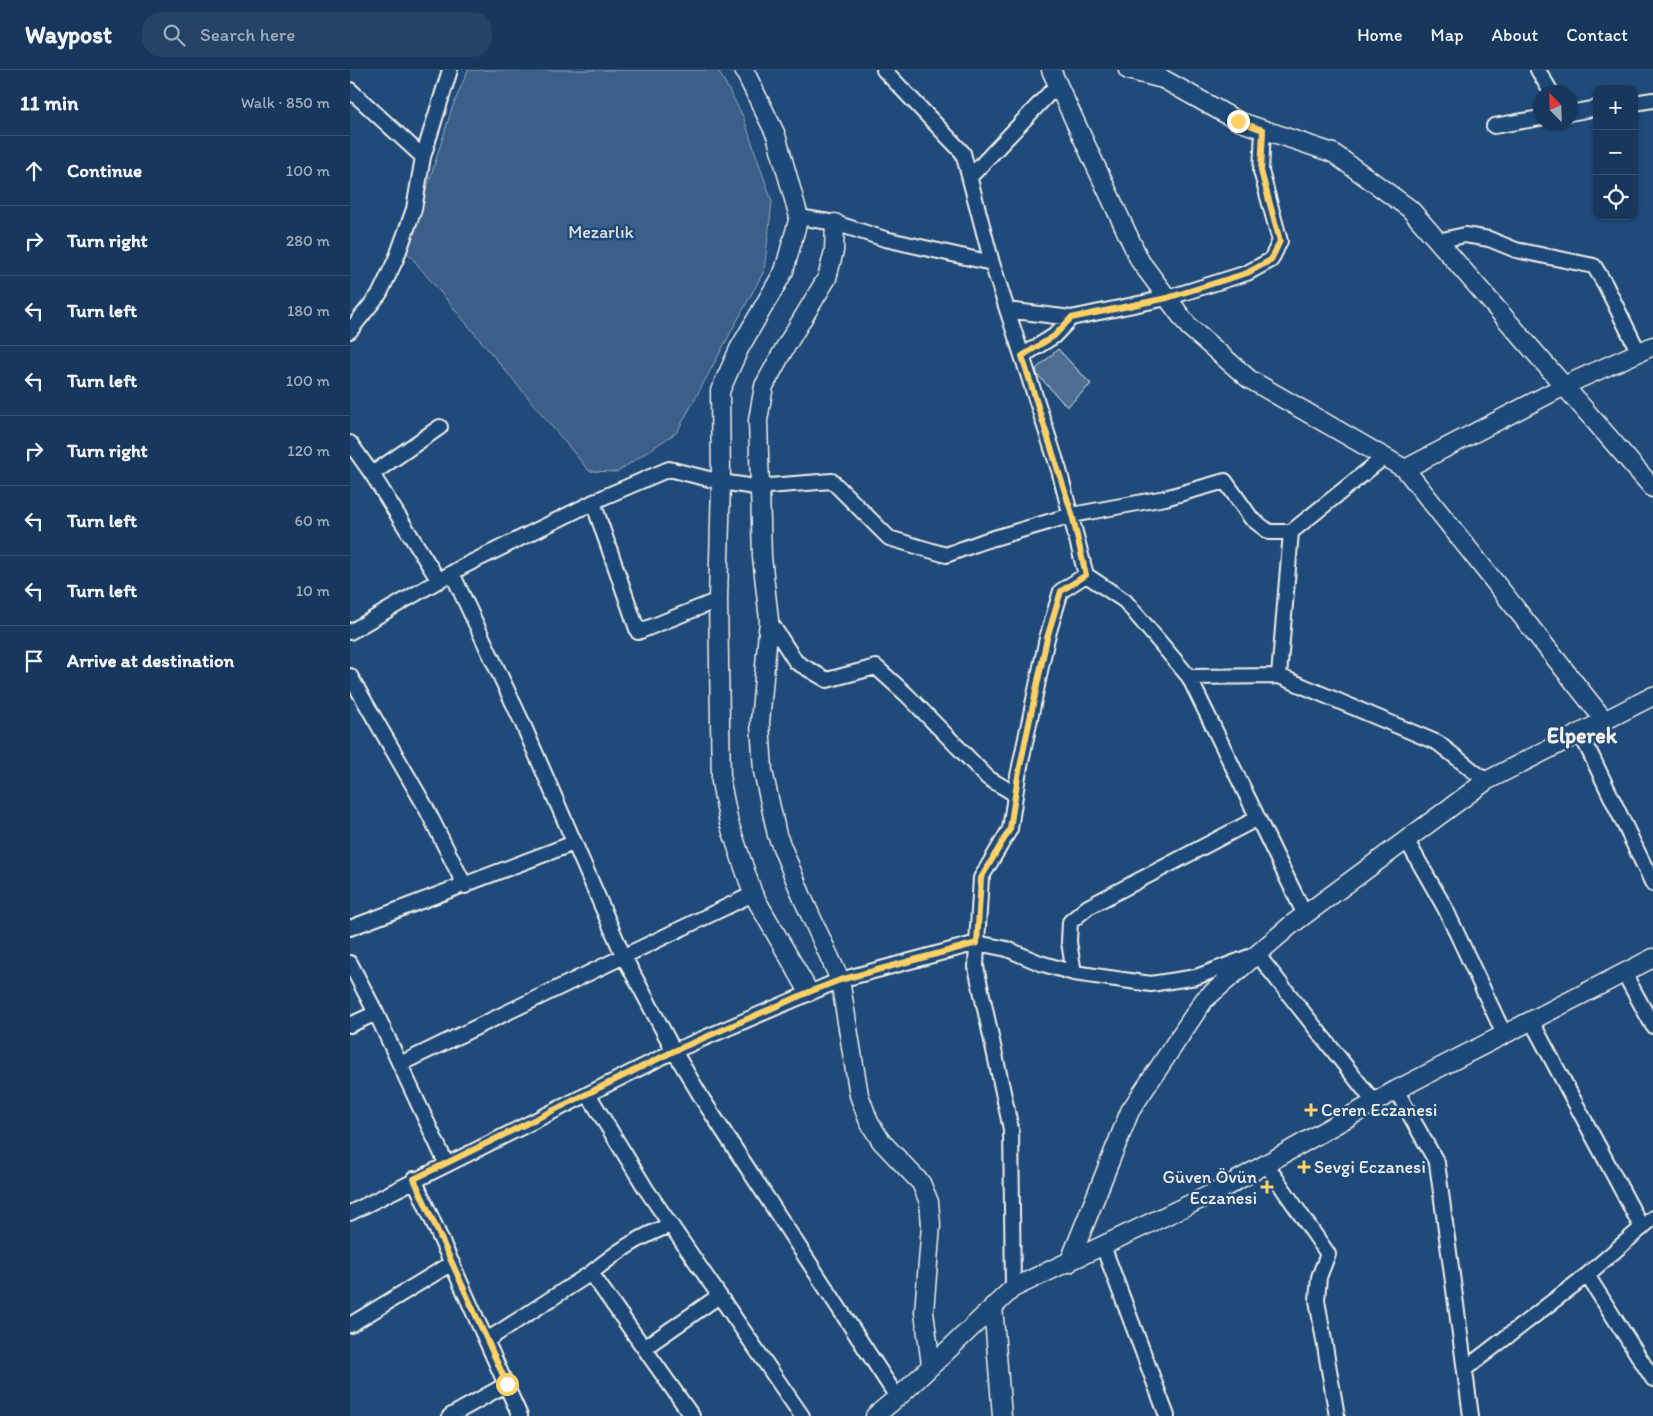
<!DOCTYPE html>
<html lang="en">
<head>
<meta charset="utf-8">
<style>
  :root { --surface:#17385c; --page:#244365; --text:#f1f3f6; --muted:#9eacbb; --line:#365272 }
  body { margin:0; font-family:Itim,sans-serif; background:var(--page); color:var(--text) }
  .controls { position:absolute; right:15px; top:15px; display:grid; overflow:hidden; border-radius:10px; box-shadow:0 1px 4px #0004 }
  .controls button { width:45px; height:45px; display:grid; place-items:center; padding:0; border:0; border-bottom:1px solid var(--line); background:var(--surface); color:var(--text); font:25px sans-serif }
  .compass { position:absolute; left:1183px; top:15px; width:45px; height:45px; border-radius:50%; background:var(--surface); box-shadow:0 1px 4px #0004; rotate:337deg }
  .stop { position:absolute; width:15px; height:15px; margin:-11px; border:4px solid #ffd166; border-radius:50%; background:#fff }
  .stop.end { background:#ffd166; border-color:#fff; box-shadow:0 1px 5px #0008 }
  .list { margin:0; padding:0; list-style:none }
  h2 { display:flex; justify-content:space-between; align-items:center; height:65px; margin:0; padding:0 20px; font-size:21px }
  h2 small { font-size:16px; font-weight:400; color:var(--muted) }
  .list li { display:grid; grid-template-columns:32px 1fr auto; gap:15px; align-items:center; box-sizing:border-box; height:70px; padding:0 20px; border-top:1px solid var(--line) }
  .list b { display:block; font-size:19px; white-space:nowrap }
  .list em { font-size:16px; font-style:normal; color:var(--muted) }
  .icon { flex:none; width:28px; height:28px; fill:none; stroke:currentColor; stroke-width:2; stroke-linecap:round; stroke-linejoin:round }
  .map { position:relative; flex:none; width:1303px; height:1346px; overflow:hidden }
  header { display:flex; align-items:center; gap:30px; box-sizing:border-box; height:70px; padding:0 25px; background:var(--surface); border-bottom:1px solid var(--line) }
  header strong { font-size:24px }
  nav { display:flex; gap:28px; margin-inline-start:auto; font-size:18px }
  .search { width:350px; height:45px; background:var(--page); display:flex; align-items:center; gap:12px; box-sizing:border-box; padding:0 18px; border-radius:20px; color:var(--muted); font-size:19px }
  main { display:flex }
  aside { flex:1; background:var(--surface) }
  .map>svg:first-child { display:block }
  .green { fill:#3a5f88; stroke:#97a8b8 }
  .building { fill:#4d6e92; stroke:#f4f1e8 }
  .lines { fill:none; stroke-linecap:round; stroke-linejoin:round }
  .minor-casing { stroke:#f4f1e8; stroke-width:18 }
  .tertiary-casing { stroke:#f4f1e8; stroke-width:21 }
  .minor { stroke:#1f4a7a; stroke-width:14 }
  .tertiary { stroke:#1f4a7a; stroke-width:18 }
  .route { stroke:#ffd166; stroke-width:6 }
  .poi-dot { fill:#ffd166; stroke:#1f4a7a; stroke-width:2 }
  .labels { text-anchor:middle; stroke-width:5; stroke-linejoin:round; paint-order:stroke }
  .park-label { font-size:18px; fill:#e1e2de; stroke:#1f4a7a }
  .poi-label { font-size:18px; fill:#f4f1e8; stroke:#1f4a7a; text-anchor:start }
  .district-label { font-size:22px; font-weight:bold; fill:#f4f1e8; stroke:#1f4a7a }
</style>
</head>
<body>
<header>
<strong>Waypost</strong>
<div class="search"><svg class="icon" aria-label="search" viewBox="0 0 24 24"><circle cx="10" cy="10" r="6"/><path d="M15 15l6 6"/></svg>Search here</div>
<nav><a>Home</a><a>Map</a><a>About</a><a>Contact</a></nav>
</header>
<main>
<aside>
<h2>11 min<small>Walk · 850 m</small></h2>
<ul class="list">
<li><svg class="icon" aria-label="ahead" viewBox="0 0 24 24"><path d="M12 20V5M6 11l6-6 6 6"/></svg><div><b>Continue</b></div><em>100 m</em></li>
<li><svg class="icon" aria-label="right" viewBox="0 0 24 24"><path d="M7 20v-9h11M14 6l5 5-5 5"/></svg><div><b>Turn right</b></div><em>280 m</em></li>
<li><svg class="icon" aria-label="left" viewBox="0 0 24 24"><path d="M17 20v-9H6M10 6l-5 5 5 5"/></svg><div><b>Turn left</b></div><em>180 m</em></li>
<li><svg class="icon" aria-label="left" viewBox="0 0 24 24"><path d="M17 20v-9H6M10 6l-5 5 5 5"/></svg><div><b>Turn left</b></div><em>100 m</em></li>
<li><svg class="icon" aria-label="right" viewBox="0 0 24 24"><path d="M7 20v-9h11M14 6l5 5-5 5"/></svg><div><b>Turn right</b></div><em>120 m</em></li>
<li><svg class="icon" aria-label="left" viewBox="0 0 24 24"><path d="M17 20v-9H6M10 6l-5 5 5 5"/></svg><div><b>Turn left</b></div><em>60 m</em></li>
<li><svg class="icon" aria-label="left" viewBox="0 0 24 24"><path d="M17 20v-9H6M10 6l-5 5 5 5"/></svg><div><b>Turn left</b></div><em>10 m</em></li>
<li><svg class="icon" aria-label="arrive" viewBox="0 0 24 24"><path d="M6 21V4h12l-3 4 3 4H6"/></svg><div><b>Arrive at destination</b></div></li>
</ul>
</aside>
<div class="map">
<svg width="1303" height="1346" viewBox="0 0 1303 1346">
  <rect width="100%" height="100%" fill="#1f4a7a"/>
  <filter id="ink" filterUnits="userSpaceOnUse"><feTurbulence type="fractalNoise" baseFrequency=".02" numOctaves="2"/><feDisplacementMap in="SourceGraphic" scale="10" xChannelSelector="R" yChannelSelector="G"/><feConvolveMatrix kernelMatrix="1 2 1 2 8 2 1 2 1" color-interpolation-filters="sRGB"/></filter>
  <g filter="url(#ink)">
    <path class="green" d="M118,0H368L393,46L422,132L414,201L327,362L267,402L239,401L57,182L102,38Z"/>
    <path class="building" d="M708,279L741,314L717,337L687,304L686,299Z"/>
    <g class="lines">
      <defs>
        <path id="minor" d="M534,0L613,83L642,193
          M1188,0L1201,22
          M0,20L73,87
          M1284,33L1303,30
          M1220,43L1247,38
          M1144,56L1190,48
          M620,107L708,14
          M449,147L485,153L535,169L642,193L709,400L736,505L775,531L839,607L955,845
          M1088,171L1115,165L1139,169L1166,180L1244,196L1255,214L1288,281
          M657,240L721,248L817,228L897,203L921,190L930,171L911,101L913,60
          M0,261L30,223L46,189L64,139L73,87L100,0
          M672,286L704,266L721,248
          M0,373L22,404L89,511
          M22,404L90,357
          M243,432L288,562L368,530
          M102,503L172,652L273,885L324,981L353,1030L547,1327
          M419,550L446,592L477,610L526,597L557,625L638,708L665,724
          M0,562L112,497L256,426L319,399L371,412L405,417L482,411L539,468L596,485L634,471L722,445L815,428L875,411L901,448L919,462H941L1033,388
          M0,606L75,736L115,816
          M929,606L941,462
          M839,607L929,606L1088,673L1136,711
          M1231,664L1303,814
          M1057,771L1095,838L1154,964
          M0,858L224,773
          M0,893L26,943L96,1093
          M724,903L719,872L720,852L738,837L908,748
          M1274,903L1303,956
          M1182,952L1292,1158
          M0,955L26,943
          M50,994L403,824
          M1046,1020L1087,1093L1121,1346
          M238,1024L296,1119L452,1346
          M916,1094L978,1184L969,1207L967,1230L987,1346
          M64,1109L170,1346
          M0,1143L324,981L490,910L627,873L657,879L690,893L724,903L801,914L846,907L907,884L1024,1032
          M753,1176L817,1346
          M241,1203C268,1181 288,1167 321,1155
          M1237,1205L1303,1309
          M663,1218L661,1059L626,897L627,873L631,808L660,759L668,706L697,568L711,521L736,505
          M0,1255L102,1193
          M137,1270L241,1203L342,1346
          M294,1278L369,1226
          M1115,1299L1237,1205L1303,1148
          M100,1346L157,1314"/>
        <path id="tertiary" d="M394,0L426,65L449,147L434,201L389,279L370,321L371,412L368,530L371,712L379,753L403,824L459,922
          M701,0L790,191L839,257L899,309L1055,399L1255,651
          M778,0L813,9L888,51L983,83L1060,139L1303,418
          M485,153L484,181L477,208L433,281L414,316L408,350L412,487L419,550L410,653L413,701L427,765L453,829L490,910L509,1025L519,1052L531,1071L571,1113L579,1132L581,1155L574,1242L581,1295
          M1055,399L1222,312L1303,276
          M719,1193L780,1041L854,930L941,855L1136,711L1303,626
          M643,1236L652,1346
          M525,1346L555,1321L663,1218L872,1119L1046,1020L1303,888"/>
      </defs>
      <use href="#minor" class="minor-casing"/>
      <use href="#tertiary" class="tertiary-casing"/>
      <use href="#minor" class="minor"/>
      <use href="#tertiary" class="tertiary"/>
    </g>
  </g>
  <g class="lines" filter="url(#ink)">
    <path class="route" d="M157,1314L64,1109L324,981L459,922L490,910L627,873L631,808L660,759L668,706L697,568L711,521L736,505L722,444L672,286L704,266L721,248L817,228L897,203L921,190L930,171L911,101L913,60L888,51"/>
  </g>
  <g class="poi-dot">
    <path d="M958.5 1032.5h5v5h5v5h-5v5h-5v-5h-5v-5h5z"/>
    <path d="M951.5 1089.5h5v5h5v5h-5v5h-5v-5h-5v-5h5z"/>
    <path d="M914.5 1109.5h5v5h5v5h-5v5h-5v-5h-5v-5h5z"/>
  </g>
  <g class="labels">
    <g class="park-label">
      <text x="251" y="168">Mezarlık</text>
    </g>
    <g class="poi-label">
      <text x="971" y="1046">Ceren Eczanesi</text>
      <text x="964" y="1103">Sevgi Eczanesi</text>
      <text x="907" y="1113" text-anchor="end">Güven Övün<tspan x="907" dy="21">Eczanesi</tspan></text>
    </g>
    <g class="district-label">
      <text x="1232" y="673">Elperek</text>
    </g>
  </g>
</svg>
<div class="controls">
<button>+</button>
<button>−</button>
<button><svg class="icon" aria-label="locate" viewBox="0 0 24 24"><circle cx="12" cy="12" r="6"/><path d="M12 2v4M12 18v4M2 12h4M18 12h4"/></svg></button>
</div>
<svg class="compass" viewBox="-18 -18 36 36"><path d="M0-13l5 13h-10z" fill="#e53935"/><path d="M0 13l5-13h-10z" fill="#9eacbb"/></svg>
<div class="stop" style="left:157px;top:1314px"></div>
<div class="stop end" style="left:888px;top:51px"></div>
</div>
</main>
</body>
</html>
